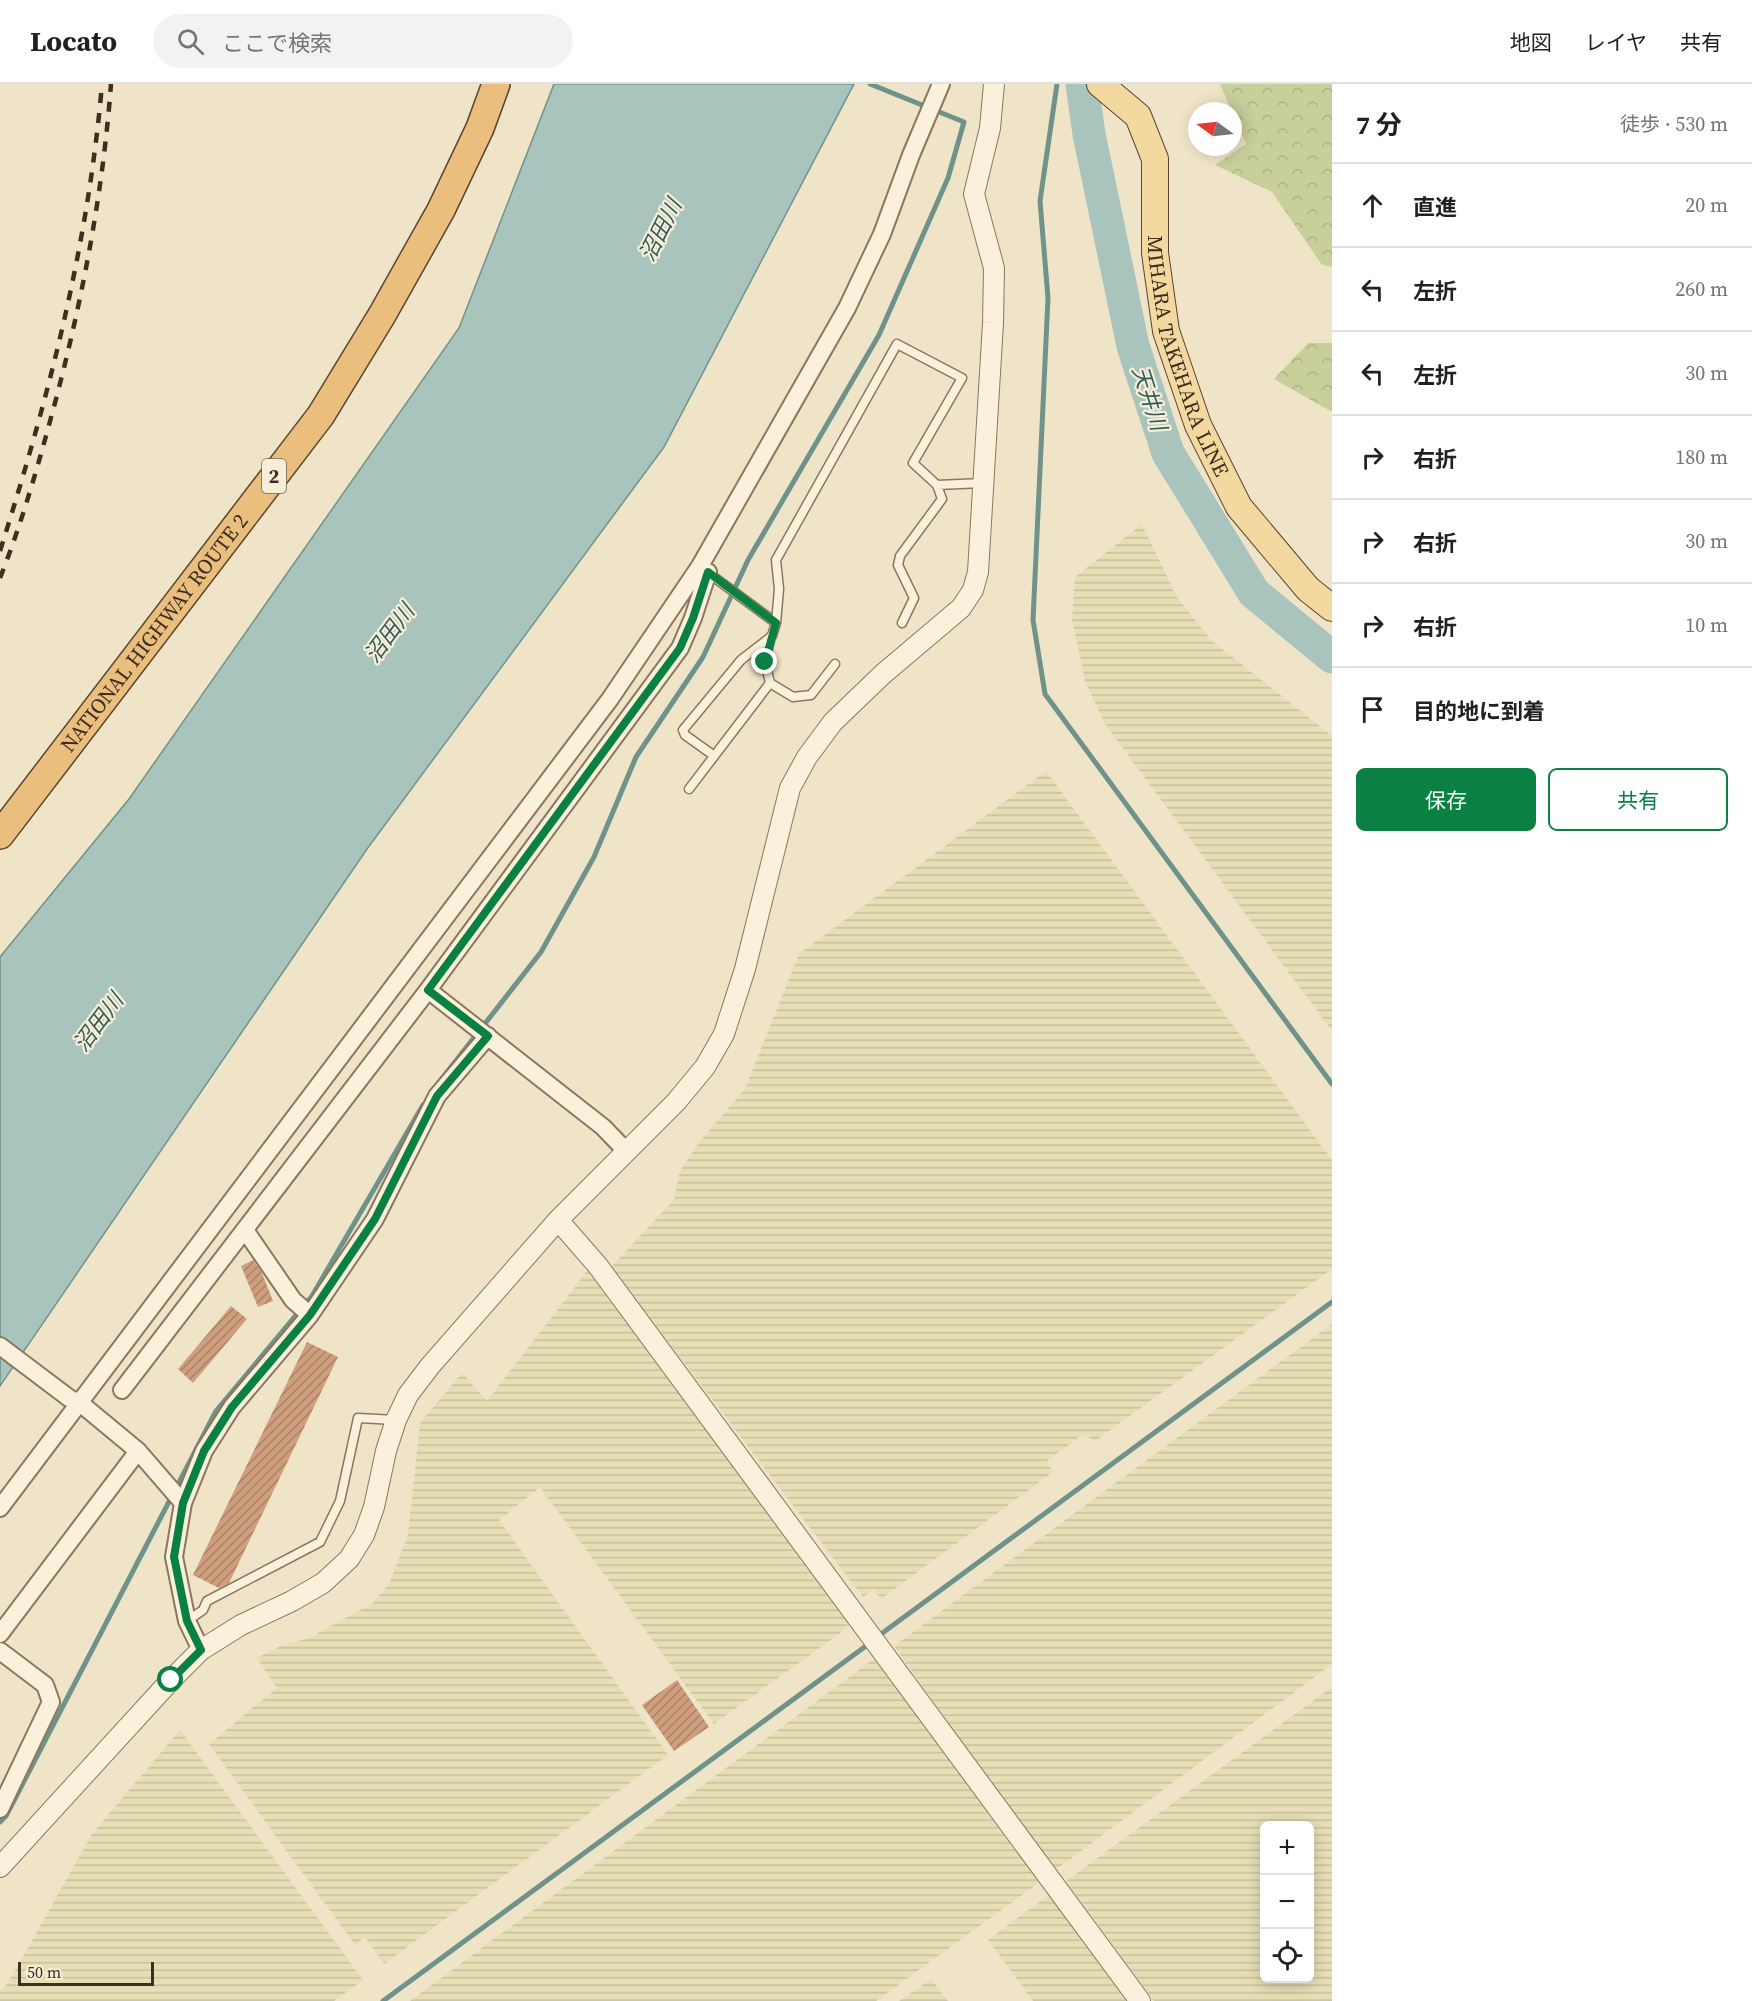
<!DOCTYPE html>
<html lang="ja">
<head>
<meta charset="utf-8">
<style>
  :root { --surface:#fff; --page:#f2f2f2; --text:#202124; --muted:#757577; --line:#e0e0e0; --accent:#0b8043 }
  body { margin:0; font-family:"Source Serif 4","Noto Sans JP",serif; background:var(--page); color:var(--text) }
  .controls { position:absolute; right:18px; bottom:18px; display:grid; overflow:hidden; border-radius:9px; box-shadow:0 3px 15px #0003 }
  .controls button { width:54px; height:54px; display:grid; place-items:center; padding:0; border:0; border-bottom:2px solid var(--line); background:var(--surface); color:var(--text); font:30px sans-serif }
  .compass { position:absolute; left:1188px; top:18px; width:54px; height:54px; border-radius:50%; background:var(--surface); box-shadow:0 3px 15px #0003; rotate:285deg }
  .scale { position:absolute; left:18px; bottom:15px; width:136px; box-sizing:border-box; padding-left:6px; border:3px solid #3d2e20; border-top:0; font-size:16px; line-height:21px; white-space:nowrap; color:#3d2e20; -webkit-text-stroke:4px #f7eed8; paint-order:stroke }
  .stop { position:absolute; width:18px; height:18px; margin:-14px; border:4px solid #0b8043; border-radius:50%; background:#fff }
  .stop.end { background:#0b8043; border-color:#fff; box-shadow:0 2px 6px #0008 }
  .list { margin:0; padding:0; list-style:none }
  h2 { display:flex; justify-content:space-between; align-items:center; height:78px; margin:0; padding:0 24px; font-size:26px }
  h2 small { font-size:20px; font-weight:400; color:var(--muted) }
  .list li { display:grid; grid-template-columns:39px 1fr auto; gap:18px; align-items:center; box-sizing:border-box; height:84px; padding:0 24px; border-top:2px solid var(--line) }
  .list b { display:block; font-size:22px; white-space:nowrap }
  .list em { font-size:20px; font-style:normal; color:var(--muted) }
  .actions { display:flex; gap:12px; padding:18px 24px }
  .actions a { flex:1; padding:14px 0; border:2px solid var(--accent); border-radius:9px; text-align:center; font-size:21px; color:var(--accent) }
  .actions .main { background:var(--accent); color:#fff }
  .icon { flex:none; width:33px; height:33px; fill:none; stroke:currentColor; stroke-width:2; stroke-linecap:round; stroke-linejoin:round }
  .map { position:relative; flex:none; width:1332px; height:1917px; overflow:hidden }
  header { display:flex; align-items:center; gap:36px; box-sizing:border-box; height:84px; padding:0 30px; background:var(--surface); border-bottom:2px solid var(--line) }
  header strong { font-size:28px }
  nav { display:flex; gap:33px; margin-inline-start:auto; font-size:21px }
  .search { width:420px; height:54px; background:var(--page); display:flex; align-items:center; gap:15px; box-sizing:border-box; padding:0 21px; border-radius:33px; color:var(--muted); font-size:22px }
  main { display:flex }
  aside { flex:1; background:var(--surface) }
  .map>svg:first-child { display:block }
  .farmland { fill:url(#farmland-rules); fill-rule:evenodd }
  .forest { fill:url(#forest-crowns) }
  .water { fill:#a9c4bc; stroke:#6f938a; stroke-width:1.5 }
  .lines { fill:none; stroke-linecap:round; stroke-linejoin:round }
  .stream { stroke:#6f938a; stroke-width:5 }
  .river { stroke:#a9c4bc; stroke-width:33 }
  .building { fill:url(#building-hatch) }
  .service-casing { stroke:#8d765c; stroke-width:11 }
  .minor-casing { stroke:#8d765c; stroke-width:20 }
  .tertiary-casing { stroke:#8d765c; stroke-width:22 }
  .primary-casing { stroke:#5b4430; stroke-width:28 }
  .trunk-casing { stroke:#5b4430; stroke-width:30 }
  .service { stroke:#faf1dc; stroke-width:8 }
  .minor { stroke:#faf1dc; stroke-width:16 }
  .tertiary { stroke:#faf1dc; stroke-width:20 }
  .primary { stroke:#f3d9a0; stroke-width:26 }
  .trunk { stroke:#eabe7c; stroke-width:27 }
  .rail { stroke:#3d2e20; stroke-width:4.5; stroke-dasharray:10 10; stroke-linecap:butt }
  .route { stroke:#0b8043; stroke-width:8 }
  .labels { text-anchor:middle; stroke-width:4.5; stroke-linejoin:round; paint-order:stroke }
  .shield { fill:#f7eed8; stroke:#756857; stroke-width:1.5 }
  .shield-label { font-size:20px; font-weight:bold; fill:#3d2e20 }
  .street-label { font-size:21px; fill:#3d2e20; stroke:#f7eed8 }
  .water-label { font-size:22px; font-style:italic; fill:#2f5d5a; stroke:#f7eed8 }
</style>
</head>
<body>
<header>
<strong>Locato</strong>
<div class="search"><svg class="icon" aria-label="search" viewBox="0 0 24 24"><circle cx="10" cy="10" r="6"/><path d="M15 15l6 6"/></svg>ここで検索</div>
<nav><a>地図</a><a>レイヤ</a><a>共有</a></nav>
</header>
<main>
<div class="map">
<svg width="1332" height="1917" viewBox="0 0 1332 1917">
  <defs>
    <pattern id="farmland-rules" width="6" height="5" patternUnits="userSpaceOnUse" patternTransform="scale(1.5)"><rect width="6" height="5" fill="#e6deb5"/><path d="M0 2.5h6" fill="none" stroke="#c6bf9b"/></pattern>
    <pattern id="forest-crowns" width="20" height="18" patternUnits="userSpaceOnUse" patternTransform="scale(1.5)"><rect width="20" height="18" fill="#c9cf9b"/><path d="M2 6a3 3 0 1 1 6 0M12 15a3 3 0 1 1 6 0" fill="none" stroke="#aeb285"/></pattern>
    <pattern id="building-hatch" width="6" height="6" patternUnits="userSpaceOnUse" patternTransform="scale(1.5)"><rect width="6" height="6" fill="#cf9f7d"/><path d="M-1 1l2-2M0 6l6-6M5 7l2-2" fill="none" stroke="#a98266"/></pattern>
  </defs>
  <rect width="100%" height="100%" fill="#f0e4c8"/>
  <path class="farmland" d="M1142,440L1176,512L1211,556L1332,652V947L1105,640L1085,597L1072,535L1075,493Z
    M1046,687L1332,1076V1185L1095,1357L1083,1350L1047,1377L1053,1388L881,1515L874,1505L863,1513L611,1183L674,1116L680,1087L701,1056L745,1005L799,870Z
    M588,1186L850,1539L839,1550L714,1640L540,1403L499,1436L668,1671L384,1880L365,1853L355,1861L209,1660L277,1604L257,1574L281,1562L309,1554L373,1519L389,1500L408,1451L420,1339L462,1289L487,1317Z
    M1332,1240V1580L1054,1787L894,1562Z
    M874,1575L1039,1793L1036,1801L876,1917H410Z
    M1332,1603V1917H1154L1066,1797ZM1264,1742H1310V1894H1264Z
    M180,1646L363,1896L334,1917H0V1907L8,1899L92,1750Z
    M1049,1811L1126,1917H1033L988,1856Z
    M931,1895L948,1917H899Z"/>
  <path class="forest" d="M1220,0H1332V183L1322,181L1272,108L1215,81L1246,60Z
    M1308,259H1332V328L1274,295Z"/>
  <path class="water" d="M554,0H854L664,363L367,765L0,1302V873L129,715L459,244Z"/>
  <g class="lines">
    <path class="stream" d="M1057,0L1040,117L1048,214L1033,536L1045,610L1332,1000
      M433,1006L541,868L594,773L636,673L703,573L748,476L879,251L948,94L964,38L870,0
      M877,1553L1332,1218
      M0,1738L6,1732L216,1327L312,1212L423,1021
      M383,1917L870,1559"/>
    <path class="river" d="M1082,0L1089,50L1133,262L1168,369L1254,509L1332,573"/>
  </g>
  <path class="building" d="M253,1176L261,1187L273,1217L258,1223L241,1182Z
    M231,1222L247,1235L193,1299L178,1285Z
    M307,1258L338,1273L229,1499L219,1504L193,1491Z
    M677,1596L709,1643L674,1667L642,1621Z"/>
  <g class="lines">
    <defs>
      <path id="service" d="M707,488L776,539L772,552L741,576L683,646L685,651L713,671
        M776,539L779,505L776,476L897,260L962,294L913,379L937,401L983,399
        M902,539L914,514L898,481L900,472L942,415L937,401
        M771,552L765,578L770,599L793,613L811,611L835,580
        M689,705L770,599
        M187,1537L203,1526L207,1517L320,1458L340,1417L358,1334L396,1336"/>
      <path id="minor" d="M428,906L603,1043L627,1068
        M245,1146L293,1216L310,1231
        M0,1262L69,1314L80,1319L138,1367L183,1419
        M122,1306L428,906L680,564L693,534L708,488
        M0,1424L610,615L700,482L847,224L882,150L911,71L941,0
        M0,1550L138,1367
        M201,1566L187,1537L174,1473L183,1419L204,1367L232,1323L310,1231L375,1135L437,1012L488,952
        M0,1567L45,1601L51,1618L0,1725"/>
      <path id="tertiary" d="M558,1136L598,1182L1140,1917
        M0,1783L171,1596L201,1566L241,1541L292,1517L323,1499L349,1475L364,1451L374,1423L386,1367L396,1336L408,1311L430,1282L558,1136L676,1018L705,983L724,950L745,885L790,704L807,673L833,638L883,590L961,524L973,506L978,488L993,239L994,184L974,110L990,44L994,0"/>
      <g id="primary">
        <path id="s1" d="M1100,0L1138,32L1155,75V169L1166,247L1198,341L1239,423L1308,505L1332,524"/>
      </g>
      <g id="trunk">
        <path id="s2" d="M0,751L321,331L382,231L441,126L480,44L496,0"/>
      </g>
    </defs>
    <use href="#service" class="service-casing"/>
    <use href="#minor" class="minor-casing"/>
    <use href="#tertiary" class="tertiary-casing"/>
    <use href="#primary" class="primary-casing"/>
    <use href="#trunk" class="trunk-casing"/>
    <use href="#service" class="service"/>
    <use href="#minor" class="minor"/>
    <use href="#tertiary" class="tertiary"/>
    <use href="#primary" class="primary"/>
    <use href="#trunk" class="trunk"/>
    <path class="rail" d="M0,467C49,312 88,162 102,0
      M0,494C23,436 40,375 56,315C83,212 103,107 111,0"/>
  </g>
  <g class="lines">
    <path class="route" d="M171,1596L201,1566L187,1537L174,1473L183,1419L204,1367L232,1323L310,1231L375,1135L437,1012L488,952L428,906L680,564L693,534L708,488L776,539L765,578"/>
  </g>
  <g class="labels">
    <rect class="shield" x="262" y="375" width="24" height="34" rx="4.5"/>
    <g class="shield-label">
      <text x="274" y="399">2</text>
    </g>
    <g class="street-label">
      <text dy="7" stroke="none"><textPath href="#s1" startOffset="298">MIHARA TAKEHARA LINE</textPath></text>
      <text dy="7" stroke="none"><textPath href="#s2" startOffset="254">NATIONAL HIGHWAY ROUTE 2</textPath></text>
    </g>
    <g class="water-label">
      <text transform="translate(660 146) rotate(-63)" y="8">沼田川</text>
      <text transform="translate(1150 314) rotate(72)" y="8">天井川</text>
      <text transform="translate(389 549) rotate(-53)" y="8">沼田川</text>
      <text transform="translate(98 938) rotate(-53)" y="8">沼田川</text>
    </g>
  </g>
</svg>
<div class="controls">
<button>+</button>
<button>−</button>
<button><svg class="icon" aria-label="locate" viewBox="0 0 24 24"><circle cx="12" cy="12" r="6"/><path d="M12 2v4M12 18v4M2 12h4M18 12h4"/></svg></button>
</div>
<svg class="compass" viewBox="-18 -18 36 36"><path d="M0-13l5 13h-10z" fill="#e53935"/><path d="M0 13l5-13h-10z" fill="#757577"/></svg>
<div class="scale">50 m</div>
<div class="stop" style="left:171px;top:1596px"></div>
<div class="stop end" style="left:765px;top:578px"></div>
</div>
<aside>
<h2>7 分<small>徒歩 · 530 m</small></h2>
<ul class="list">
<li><svg class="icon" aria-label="ahead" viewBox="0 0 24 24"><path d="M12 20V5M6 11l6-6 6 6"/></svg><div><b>直進</b></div><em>20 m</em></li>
<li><svg class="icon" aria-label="left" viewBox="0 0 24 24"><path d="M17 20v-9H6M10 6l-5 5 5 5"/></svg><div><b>左折</b></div><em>260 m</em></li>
<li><svg class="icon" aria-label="left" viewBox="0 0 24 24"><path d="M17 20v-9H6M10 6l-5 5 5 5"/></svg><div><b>左折</b></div><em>30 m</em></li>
<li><svg class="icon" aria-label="right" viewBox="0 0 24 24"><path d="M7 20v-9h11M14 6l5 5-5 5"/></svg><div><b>右折</b></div><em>180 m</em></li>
<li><svg class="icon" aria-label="right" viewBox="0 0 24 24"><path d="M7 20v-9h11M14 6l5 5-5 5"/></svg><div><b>右折</b></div><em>30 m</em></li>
<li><svg class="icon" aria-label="right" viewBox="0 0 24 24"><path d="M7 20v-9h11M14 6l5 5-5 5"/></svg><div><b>右折</b></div><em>10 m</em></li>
<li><svg class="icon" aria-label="arrive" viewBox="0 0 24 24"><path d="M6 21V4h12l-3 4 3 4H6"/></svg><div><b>目的地に到着</b></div></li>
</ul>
<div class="actions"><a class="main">保存</a><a>共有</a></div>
</aside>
</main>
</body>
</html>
